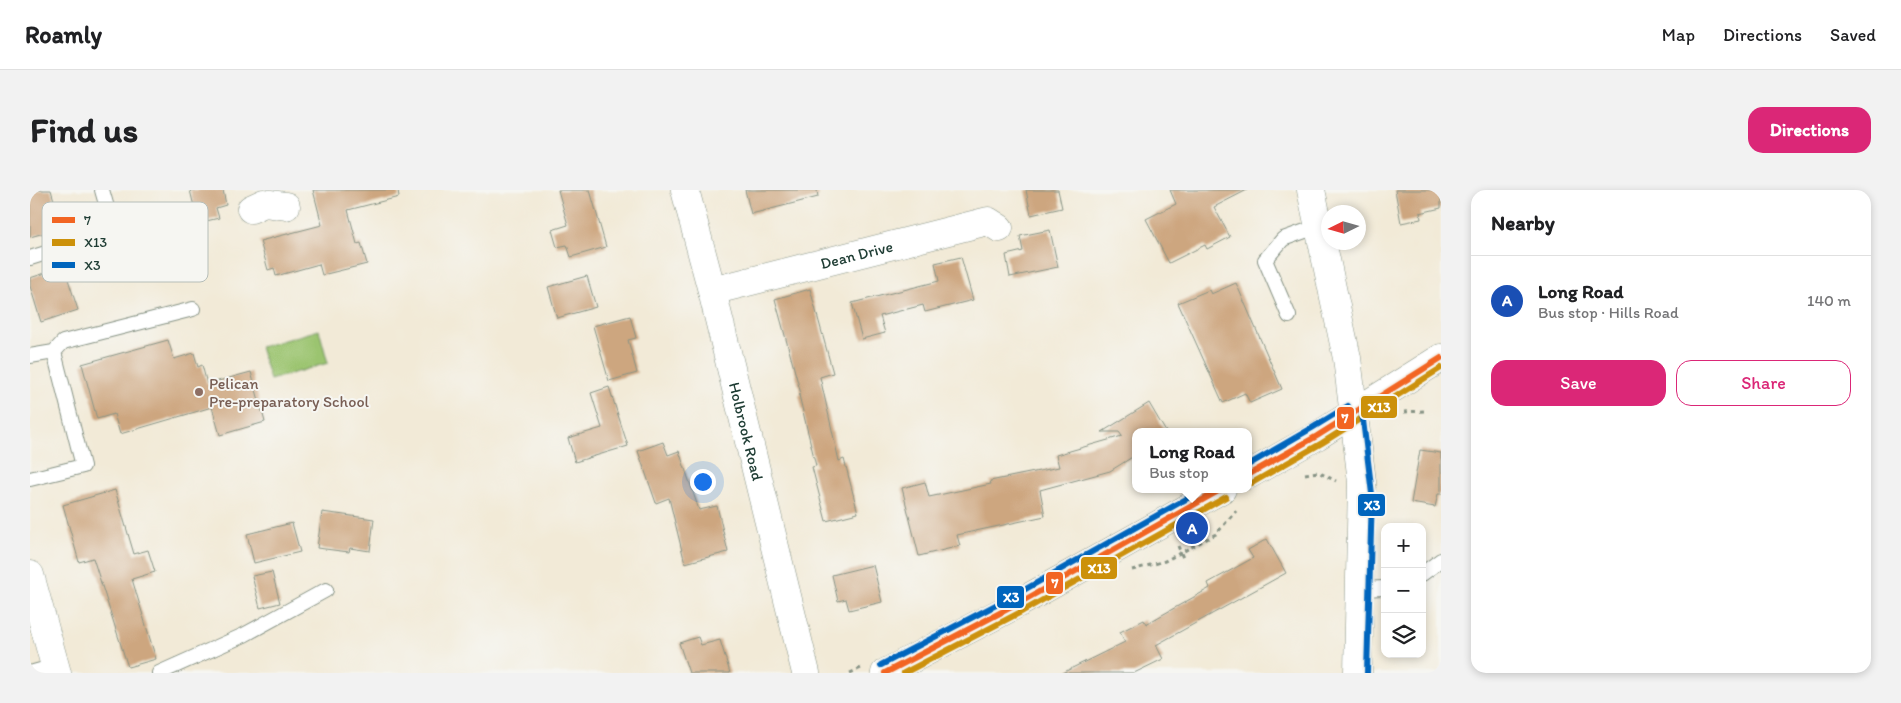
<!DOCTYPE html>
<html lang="en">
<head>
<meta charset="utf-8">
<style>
  :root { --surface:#fff; --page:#f2f2f2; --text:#202124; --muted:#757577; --line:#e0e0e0; --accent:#db2777 }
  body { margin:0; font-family:Itim,sans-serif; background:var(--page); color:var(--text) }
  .controls { position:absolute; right:15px; bottom:15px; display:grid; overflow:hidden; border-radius:10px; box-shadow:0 2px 8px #0003 }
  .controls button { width:45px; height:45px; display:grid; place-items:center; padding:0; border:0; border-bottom:1px solid var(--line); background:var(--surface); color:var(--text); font:25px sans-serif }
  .compass { position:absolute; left:1291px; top:15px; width:45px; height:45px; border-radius:50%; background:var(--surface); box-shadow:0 2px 8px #0003; rotate:265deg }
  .you { position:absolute; left:672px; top:291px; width:18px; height:18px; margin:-12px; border:4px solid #fff; border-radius:50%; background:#1a73e8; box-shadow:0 0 0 8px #1a73e833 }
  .badge { display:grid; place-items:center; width:32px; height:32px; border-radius:50%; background:var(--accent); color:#fff; font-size:16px; font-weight:700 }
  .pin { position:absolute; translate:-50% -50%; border:2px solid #fff; box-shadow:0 1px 5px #0006 }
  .popup { position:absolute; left:1102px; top:238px; width:120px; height:65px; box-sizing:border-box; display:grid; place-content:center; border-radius:10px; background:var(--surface); filter:drop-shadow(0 1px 4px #0005); font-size:16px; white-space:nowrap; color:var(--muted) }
  .popup b { font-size:19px; color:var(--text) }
  .popup::after { content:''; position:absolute; left:50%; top:100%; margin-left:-10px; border:10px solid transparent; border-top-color:var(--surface) }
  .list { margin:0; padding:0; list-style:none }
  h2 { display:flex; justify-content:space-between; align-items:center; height:65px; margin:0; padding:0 20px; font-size:21px }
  h2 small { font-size:16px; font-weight:400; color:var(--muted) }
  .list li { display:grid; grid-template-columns:32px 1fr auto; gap:15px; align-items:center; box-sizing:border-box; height:90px; padding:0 20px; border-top:1px solid var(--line) }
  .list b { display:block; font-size:19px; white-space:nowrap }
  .list p { margin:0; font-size:16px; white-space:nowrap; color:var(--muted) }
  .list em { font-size:16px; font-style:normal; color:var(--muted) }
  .actions { display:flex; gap:10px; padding:15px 20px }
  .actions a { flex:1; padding:11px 0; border:1px solid var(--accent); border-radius:15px; text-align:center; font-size:18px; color:var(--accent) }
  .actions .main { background:var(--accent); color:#fff }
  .icon { flex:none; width:28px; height:28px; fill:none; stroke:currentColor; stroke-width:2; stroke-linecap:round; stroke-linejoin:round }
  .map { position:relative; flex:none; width:1411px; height:483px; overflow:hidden; border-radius:15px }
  header { display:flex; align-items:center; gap:30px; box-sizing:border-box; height:70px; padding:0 25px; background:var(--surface); border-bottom:1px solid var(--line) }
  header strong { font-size:24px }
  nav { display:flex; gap:28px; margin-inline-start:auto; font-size:18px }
  .intro { display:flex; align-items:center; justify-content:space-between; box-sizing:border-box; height:120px; padding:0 30px }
  h1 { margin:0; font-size:35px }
  .button { padding:12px 22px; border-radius:15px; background:var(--accent); color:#fff; font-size:18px; font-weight:700 }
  main { display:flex; gap:30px; padding:0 30px }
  aside { flex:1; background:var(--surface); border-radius:15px; box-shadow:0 2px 8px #0003 }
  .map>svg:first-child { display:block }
  .green { fill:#9bc470; stroke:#5d8052 }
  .building { fill:#cda67f }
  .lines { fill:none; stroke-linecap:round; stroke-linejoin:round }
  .lane-casing { stroke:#889486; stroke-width:16 }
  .street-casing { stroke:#889486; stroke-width:29 }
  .primary-casing { stroke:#889486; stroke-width:29 }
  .path { stroke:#889486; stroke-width:3; stroke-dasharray:4 4; stroke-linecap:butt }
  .lane { stroke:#fff; stroke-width:14 }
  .street { stroke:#fff; stroke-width:28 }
  .primary { stroke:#fff; stroke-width:28 }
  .bus-1-casing { stroke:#f6f6f2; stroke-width:10 }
  .bus-2-casing { stroke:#f6f6f2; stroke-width:10 }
  .bus-3-casing { stroke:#f6f6f2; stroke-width:10 }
  .bus-1 { stroke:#f26522; stroke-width:6 }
  .bus-2 { stroke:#cc910a; stroke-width:6 }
  .bus-3 { stroke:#0065bd; stroke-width:6 }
  .education-dot { fill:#8d6e63; stroke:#f6f6f2; stroke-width:2 }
  .labels { text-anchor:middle; stroke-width:4; stroke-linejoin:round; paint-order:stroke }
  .street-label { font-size:16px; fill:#1f3d34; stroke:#f6f6f2 }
  .education-label { font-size:16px; fill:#785e54; stroke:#f6f6f2; text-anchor:start }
  .key { fill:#f6f6f2; stroke:#b6beb9; stroke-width:1 }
  .key-label { font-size:14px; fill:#1f3d34 }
  .line-badge { stroke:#f6f6f2; stroke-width:2 }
  .badge-label { font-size:14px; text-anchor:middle; font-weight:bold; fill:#fff }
</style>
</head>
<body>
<header>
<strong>Roamly</strong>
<nav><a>Map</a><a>Directions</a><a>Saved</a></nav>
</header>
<div class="intro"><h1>Find us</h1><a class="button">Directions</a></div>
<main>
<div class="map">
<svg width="1411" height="483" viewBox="0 0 1411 483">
  <rect width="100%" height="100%" fill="#f6f6f2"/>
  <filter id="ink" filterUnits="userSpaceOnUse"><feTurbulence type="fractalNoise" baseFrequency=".02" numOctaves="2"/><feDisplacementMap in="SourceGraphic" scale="10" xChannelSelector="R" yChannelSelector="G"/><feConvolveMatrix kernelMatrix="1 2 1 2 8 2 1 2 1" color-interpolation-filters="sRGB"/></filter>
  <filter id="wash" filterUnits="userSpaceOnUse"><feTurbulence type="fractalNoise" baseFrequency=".0096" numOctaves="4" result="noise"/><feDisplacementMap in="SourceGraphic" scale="20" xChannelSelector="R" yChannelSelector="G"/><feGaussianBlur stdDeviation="1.12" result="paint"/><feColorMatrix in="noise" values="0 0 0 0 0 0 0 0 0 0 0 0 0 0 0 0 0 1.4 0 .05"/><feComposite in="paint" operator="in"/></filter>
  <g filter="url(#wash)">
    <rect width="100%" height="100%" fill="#f2ead7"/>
    <path class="green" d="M289,140L298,173L240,190L230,157Z"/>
    <g id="blocks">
      <path class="building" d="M0,0H21L32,38L0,47Z
        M160,0H193L196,15L186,18L189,28L168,33Z
        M283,0H368L369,7L318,20L327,54L331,53L337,74L292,85L289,74L246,86L244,78L238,80L230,51L292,35Z
        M528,0H560L576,57L541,67L537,55L527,57L522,40L538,35Z
        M715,0H787L788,7L721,24Z
        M996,0H1028L1032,18L1001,25Z
        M1140,0H1217L1184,17L1200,47L1177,59L1175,55L1139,73L1116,29L1146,14Z
        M1365,0H1411V18L1390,23L1391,29L1371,33Z
        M1020,40L1028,77L980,87L976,65L993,61L990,46Z
        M931,67L943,110L895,122L893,115L850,126L855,143L832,149L822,113L909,91L905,73Z
        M34,77L48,120L11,132L0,96V88Z
        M557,86L566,117L527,128L518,97Z
        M1206,93L1252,199L1220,213L1215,203L1193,213L1148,113L1179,100L1181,104Z
        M780,99L803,183L790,187L809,271L814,269L828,323L796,331L782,277L786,276L769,205L771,204L745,109Z
        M600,126L606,148L598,150L607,183L579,191L563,136Z
        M138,150L144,169L164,163L168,177L172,175L177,194L221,182L235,232L190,245L182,217L90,244L84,224L67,229L52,174Z
        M579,197L598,256L545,272L538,248L572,238L561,203Z
        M1119,213L1136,242H1106V269L1104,266L1080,281L1010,300L1015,326L927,345L930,356L889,366L872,298L895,292L899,307L961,294L960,291L1029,277L1026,265L1092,246L1089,242H1072Z
        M633,252L638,265L649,261L669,320L687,316L698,362L655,373L639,308L626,313L608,261Z
        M1390,260L1411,263V304H1408L1405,317L1381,313Z
        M85,300L104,364L118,360L125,382L102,389L126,469L98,477L63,368L49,372L33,315Z
        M292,322L344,329L340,361L320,358L319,362L287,358Z
        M262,333L270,362L224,373L217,344Z
        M1237,349L1256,383L1126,455L1133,469L1104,483H1032L1095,452L1090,442L1114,430L1116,434L1180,398L1178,393L1223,368L1218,360Z
        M843,375L852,412L819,420L816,409L808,411L802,385Z
        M242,382L250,413L230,418L222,386Z
        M668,447L671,455L690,450L700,483H659L649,453Z"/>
    </g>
  </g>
  <g filter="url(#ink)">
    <use href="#blocks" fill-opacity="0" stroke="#889486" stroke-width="1"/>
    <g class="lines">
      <defs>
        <path id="lane" d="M0,68L84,42L72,0
          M1259,126L1235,70L1253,49L1289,36
          M0,166L24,162
          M0,289L53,276L24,162L33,152L163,119
          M1392,384L1411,370
          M1330,399L1355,398
          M0,483L25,476
          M129,483L214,445L296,400"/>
        <g id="street">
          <path id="s1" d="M655,0L682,101L776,483"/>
          <path d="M221,19L234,13L256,16"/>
          <path id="s2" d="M682,101L958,31L969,38"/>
          <path d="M0,385L27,483"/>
        </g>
        <path id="primary" d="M1281,0L1317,168L1332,292L1328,483
          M1218,285L1287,246L1411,168
          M855,483L989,413L1192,299"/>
      </defs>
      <use href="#lane" class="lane-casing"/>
      <use href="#street" class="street-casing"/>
      <use href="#primary" class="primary-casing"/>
      <path class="path" d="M1374,222L1394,221
        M1275,284L1288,282L1306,291
        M1148,356L1153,368
        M1102,380L1135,371L1186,344L1206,321
        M820,483L831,478"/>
      <use href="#lane" class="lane"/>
      <use href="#street" class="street"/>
      <use href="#primary" class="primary"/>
      <defs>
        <path id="bus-1" d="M1218,285L1287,246L1411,168
          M855,483L989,413L1192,299"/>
        <path id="bus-2" d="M1222,293L1292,253L1411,178
          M874,483L993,421L1196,307"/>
        <path id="bus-3" d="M1332,222L1342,304L1337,483
          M1218,275L1282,238L1318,216
          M851,475L985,405L1174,299"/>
      </defs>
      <use href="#bus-1" class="bus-1-casing"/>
      <use href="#bus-2" class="bus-2-casing"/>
      <use href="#bus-3" class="bus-3-casing"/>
      <use href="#bus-1" class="bus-1"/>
      <use href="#bus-2" class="bus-2"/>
      <use href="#bus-3" class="bus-3"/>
    </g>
  </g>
  <circle class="education-dot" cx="169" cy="202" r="5"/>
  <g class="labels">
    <g class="street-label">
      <text dy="6" stroke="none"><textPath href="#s2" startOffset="149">Dean Drive</textPath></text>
      <text dy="6" stroke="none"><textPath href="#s1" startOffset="249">Holbrook Road</textPath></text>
    </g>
    <g class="education-label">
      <text x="179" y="199">Pelican<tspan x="179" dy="18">Pre-preparatory School</tspan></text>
    </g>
  </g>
  <rect x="12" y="12" width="166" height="80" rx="8" class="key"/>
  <rect x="22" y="27" width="23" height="6" fill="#f26522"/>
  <rect x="22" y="49" width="23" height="7" fill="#cc910a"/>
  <rect x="22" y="72" width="23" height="6" fill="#0065bd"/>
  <g class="key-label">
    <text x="54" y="35">7</text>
    <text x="54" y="57">X13</text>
    <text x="54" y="80">X3</text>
  </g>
  <g class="line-badge">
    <rect x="1330" y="205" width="38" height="24" rx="5" fill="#cc910a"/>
    <rect x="1306" y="216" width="19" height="24" rx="5" fill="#f26522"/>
    <rect x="1327" y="303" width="29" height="24" rx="5" fill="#0065bd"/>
    <rect x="1050" y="366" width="38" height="24" rx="5" fill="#cc910a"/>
    <rect x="1015" y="381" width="19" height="24" rx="5" fill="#f26522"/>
    <rect x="966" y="395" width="29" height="24" rx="5" fill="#0065bd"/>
  </g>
  <g class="badge-label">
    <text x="1349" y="222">X13</text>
    <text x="1315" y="233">7</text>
    <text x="1342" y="320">X3</text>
    <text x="1069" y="383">X13</text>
    <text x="1025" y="398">7</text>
    <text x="981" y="412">X3</text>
  </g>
</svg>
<div class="controls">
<button>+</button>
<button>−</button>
<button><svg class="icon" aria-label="layers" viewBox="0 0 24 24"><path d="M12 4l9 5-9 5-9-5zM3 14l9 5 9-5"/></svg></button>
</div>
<svg class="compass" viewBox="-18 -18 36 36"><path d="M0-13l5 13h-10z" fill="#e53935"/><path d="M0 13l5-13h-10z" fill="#757577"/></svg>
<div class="you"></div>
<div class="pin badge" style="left:1162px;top:338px;background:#1a4fb4">A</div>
<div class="popup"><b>Long Road</b>Bus stop</div>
</div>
<aside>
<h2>Nearby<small></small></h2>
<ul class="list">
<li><span class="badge" style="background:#1a4fb4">A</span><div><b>Long Road</b><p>Bus stop · Hills Road</p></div><em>140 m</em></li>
</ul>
<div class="actions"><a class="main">Save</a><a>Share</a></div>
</aside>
</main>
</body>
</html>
